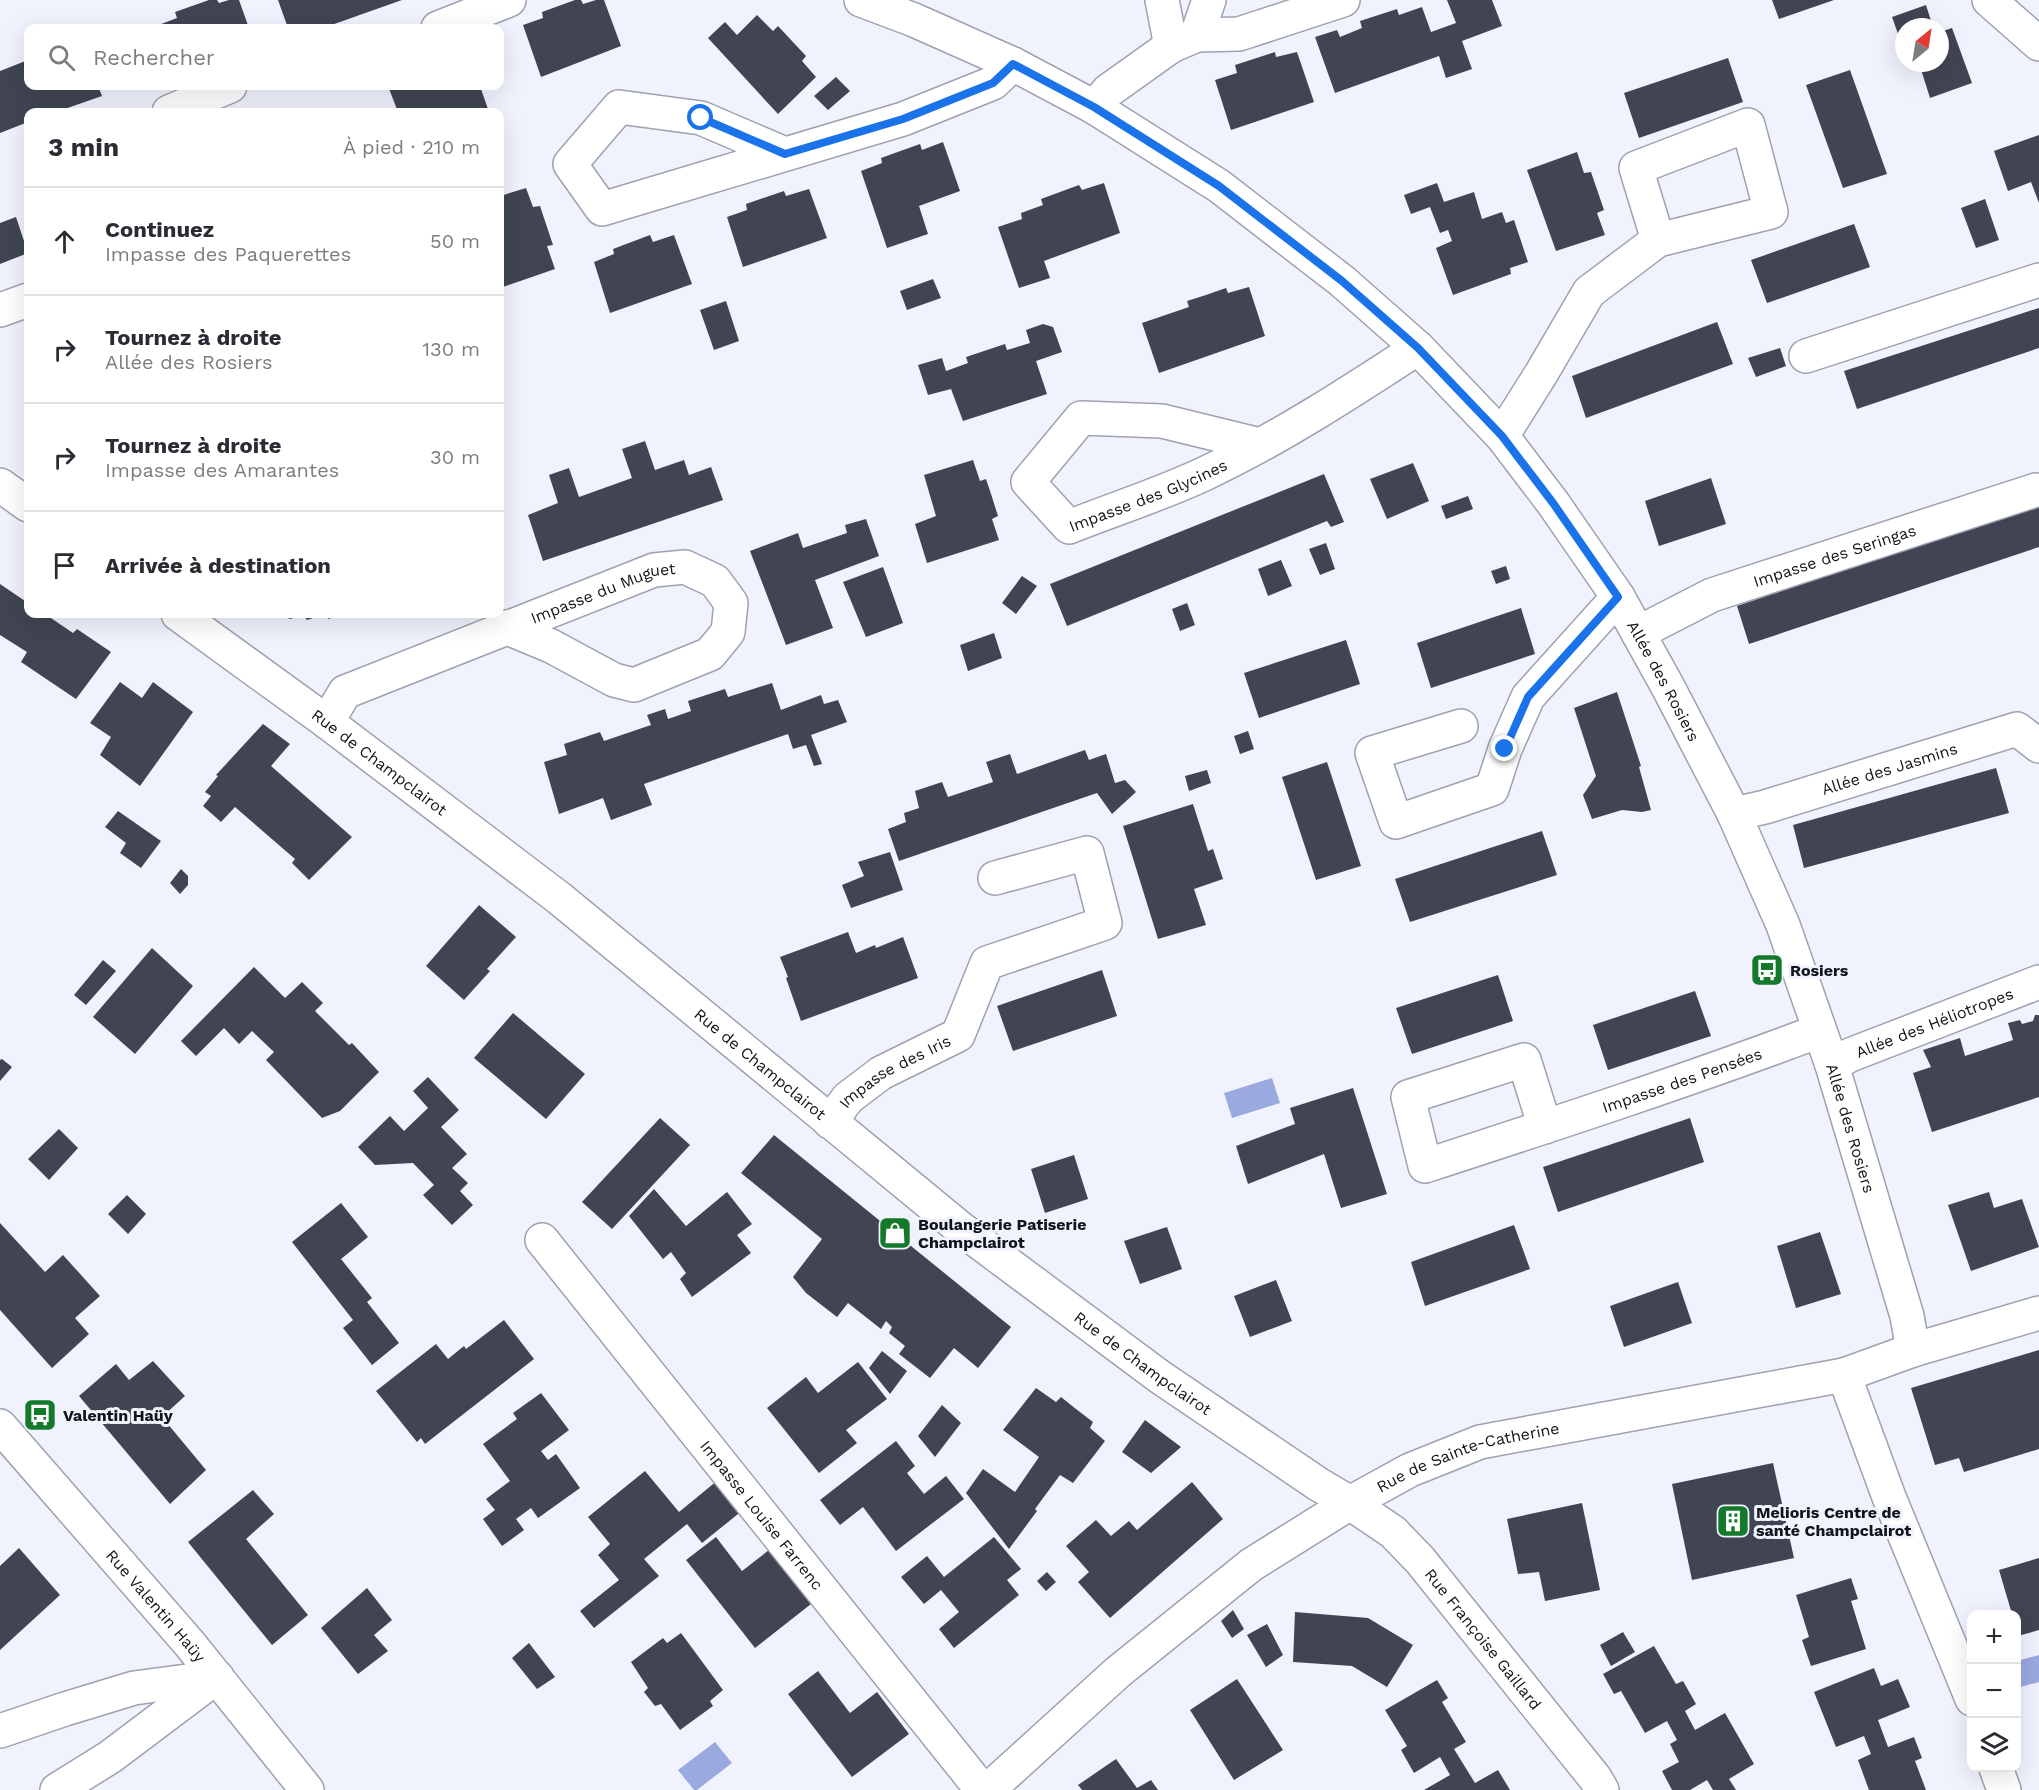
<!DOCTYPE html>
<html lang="fr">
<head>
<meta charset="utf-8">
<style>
  :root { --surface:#fff; --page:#f7f7f7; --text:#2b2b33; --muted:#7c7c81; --line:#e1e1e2 }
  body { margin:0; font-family:"Work Sans",sans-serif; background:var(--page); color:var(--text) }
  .controls { position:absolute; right:18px; bottom:18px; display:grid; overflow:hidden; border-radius:12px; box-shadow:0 6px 24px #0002 }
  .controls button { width:54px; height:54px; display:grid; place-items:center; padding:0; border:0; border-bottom:2px solid var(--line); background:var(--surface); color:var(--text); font:30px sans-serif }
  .compass { position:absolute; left:1895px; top:18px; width:54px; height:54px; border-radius:50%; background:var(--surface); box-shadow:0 6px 24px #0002; rotate:30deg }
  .stop { position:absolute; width:18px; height:18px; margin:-14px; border:4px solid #1a73e8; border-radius:50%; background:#fff }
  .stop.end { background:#1a73e8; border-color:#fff; box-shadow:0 2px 6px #0008 }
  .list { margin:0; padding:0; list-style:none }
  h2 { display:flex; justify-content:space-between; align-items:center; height:78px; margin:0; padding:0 24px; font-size:26px }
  h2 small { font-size:20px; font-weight:400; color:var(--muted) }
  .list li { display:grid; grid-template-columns:39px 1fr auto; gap:18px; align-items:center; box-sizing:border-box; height:108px; padding:0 24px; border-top:2px solid var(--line) }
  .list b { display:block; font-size:22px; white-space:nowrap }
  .list p { margin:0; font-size:20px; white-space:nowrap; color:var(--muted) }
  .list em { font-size:20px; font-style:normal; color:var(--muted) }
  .icon { flex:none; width:33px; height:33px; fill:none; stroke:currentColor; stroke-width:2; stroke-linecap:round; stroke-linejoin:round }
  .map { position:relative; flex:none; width:2039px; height:1790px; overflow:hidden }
  .search { position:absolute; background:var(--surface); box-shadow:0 6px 24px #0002; left:24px; top:24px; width:480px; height:66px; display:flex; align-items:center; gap:15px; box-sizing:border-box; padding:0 21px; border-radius:12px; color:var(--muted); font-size:22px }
  .panel { position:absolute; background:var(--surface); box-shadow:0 6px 24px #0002; left:24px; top:108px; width:480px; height:510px; border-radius:12px }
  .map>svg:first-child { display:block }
  .water { fill:#9aa9e0 }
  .building { fill:#414553 }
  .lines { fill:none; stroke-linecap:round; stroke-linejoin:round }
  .street-casing { stroke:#9da1b1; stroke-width:36 }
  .secondary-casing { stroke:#9da1b1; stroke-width:36 }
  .street { stroke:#fff; stroke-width:33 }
  .secondary { stroke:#fff; stroke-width:33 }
  .route { stroke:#1a73e8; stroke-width:8 }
  .labels { text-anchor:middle; stroke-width:6; stroke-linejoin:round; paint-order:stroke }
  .street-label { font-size:16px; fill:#12141a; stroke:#f0f3fd }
  .poi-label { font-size:16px; font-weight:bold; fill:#12141a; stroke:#f0f3fd; text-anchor:start }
</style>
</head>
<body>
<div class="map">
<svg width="2039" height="1790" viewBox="0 0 2039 1790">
  <rect width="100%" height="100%" fill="#f0f3fd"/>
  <path class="water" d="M1272,1078L1280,1103L1232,1118L1224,1093Z
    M2039,1655V1682L2017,1688V1661Z
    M715,1742L732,1763L697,1790H694L678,1770Z"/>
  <path class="building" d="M209,0H217L219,3L229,0H239L249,28H157L156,26L177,18L175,12Z
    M278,0H402L323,28H288Z
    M575,0H581L583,4L596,0H604L621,46L541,77L523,25L543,18L542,12Z
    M1447,0H1492L1502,26L1462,41L1472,69L1446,78L1439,56L1335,93L1315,37L1337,30L1340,37L1362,28L1360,21L1397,9L1399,15L1422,7L1431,32L1456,23Z
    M1772,0H1834L1779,19Z
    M1926,5L1933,27H1904V44L1902,45L1892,17Z
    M757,15L773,31L778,26L806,56L802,61L816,77L778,114L708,38L725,22L737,35Z
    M1952,28L1972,83L1930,98L1919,63H1940V32Z
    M1275,52L1276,57L1297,52L1314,102L1231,130L1215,80L1237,73L1235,65Z
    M1728,58L1743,102L1639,138L1624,93Z
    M28,60V86H98L102,96L56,112H28V122L0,133V71Z
    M1850,70L1887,174L1843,188L1806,85Z
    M836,77L850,91L828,110L814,96Z
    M388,86H480L489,112H398Z
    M2039,135V203L2031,182L2008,191L1994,151Z
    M943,142L960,191L919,206L928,234L887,248L861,171L882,163L881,158L920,144L922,150Z
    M1577,152L1584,173L1591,172L1604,210L1597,213L1605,235L1556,251L1527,170Z
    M1104,183L1120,233L1044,261L1050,278L1019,288L998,227L1022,219L1021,213L1043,205L1041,199L1079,185L1082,190Z
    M1437,183L1444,202L1474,192L1482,219L1502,212L1506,223L1514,220L1528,262L1510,268L1511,274L1453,295L1436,248L1452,241L1448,230L1440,233L1430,207L1411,214L1404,195Z
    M526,188L533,207L540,206L553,245L547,246L555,269L500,288V196Z
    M809,189L827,238L743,267L727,217L747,210L746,204L784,191L786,196Z
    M1985,199L1999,240L1976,248L1961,208Z
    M16,217L28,253L0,264V223Z
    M1854,224L1870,267L1767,303L1751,260Z
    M650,235L653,242L674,235L692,284L610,313L594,262L614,254L613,249Z
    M933,279L941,298L907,310L900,291Z
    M1249,287L1265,336L1159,373L1142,323L1189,307L1187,301L1206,295L1226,288L1228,293Z
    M726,301L739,341L714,350L700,310Z
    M2039,308V348L1857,409L1844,371Z
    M1717,322L1733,364L1586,418L1572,376Z
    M1043,324L1053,327L1062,352L1036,361L1047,394L963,421L951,389L928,395L918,365L942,358L946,371L968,363L966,357L1005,344L1007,350L1030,343L1026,330Z
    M1780,348L1786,366L1756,377L1748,358Z
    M645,441L655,470L684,460L689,475L711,467L723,500L543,561L528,515L558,503L549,475L569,468L579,497L632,478L622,449Z
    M973,460L980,481L986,479L992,497L998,516L992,519L999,540L927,563L915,524L936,516L924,475Z
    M1413,463L1429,501L1387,519L1370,479Z
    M1324,474L1344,522L1331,527L1327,521L1067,626L1050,584Z
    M1711,478L1726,524L1659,546L1645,501Z
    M1468,496L1473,509L1446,519L1441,506Z
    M2039,505V547L1749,644L1737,606Z
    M866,519L879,556L815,580L833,628L786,645L750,551L798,533L803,548L847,533L845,525Z
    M1326,543L1335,569L1320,575L1309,549Z
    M1281,560L1292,586L1268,596L1258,569Z
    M1506,566L1510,579L1496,584L1491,571Z
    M883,567L903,623L866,637L843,582Z
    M1022,576L1037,586L1016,614L1002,603Z
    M0,584L28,603V614H45L73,633L77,629L111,652L76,699L21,662L27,652L0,635Z
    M1187,603L1195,625L1180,631L1172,609Z
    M1521,608L1535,654L1431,688L1417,643Z
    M280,614H325L307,620L303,615L290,619Z
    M326,614H343L328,619Z
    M994,633L1002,658L968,671L960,645Z
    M1346,640L1360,684L1259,718L1244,673Z
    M120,682L142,698L153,682L193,712L140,786L100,755L111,737L90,723Z
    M772,683L781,710L821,695L824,704L838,700L847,722L811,735L822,764L814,766L806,745L793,749L788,734L644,784L652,805L611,820L603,798L559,814L544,762L567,755L564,744L600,732L604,741L651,725L647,715L665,709L668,719L691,711L688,701L706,695L725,689L728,697Z
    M1617,692L1641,766L1639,767L1651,810L1642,812L1622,810L1592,819L1583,795L1596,776L1574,708Z
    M263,724L290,744L271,766L352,837L309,880L292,863L295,859L235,807L221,822L203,806L211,796L205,792L218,776L216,775Z
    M1248,731L1254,749L1240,754L1234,736Z
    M1085,750L1089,760L1106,754L1115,783L1125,780L1136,792L1112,814L1097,793L899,861L888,829L906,822L904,813L919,808L915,791L942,782L948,797L993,782L986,762L1010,754L1017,774Z
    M1327,762L1361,866L1316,880L1282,777Z
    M1996,768L2009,813L1804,868L1793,825Z
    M1207,770L1211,783L1189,791L1185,776Z
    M1193,804L1208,851L1213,849L1223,879L1194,889L1206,925L1158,939L1123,826Z
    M118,811L161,841L141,868L120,853L126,843L105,827Z
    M1542,831L1557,875L1410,922L1395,879Z
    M890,852L903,890L851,908L842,885L864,876L858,862Z
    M181,869L188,876V885L180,894L170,883Z
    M479,905L516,937L487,969L490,971L464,1000L426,966Z
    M848,932L856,953L875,945L876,948L903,937L918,978L801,1021L786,978L788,977L780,957Z
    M152,948L193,986L135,1054L93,1017Z
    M103,960L116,971L86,1005L74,995Z
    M254,967L285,998L302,982L323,1003L315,1011L349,1045L352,1043L379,1072L340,1111L322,1118L266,1060L274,1052L252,1031L239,1044L224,1028L196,1056L181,1041Z
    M1102,970L1117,1016L1013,1051L997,1006Z
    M1498,975L1513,1021L1412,1054L1396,1008Z
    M1695,991L1711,1036L1608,1070L1593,1025Z
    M513,1013L585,1074L546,1119L474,1058Z
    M2035,1015H2039V1097L1932,1132L1913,1073L1931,1067L1923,1050L1960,1038L1965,1056L2013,1040L2008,1023L2020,1020L2022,1024L2033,1021Z
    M2,1059L12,1067L0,1081V1060Z
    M428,1077L459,1110L441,1127L467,1154L452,1168L468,1183L460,1191L473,1205L452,1225L423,1195L434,1185L413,1163L375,1165L358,1147L390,1116L404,1131L428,1108L413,1091Z
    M1353,1088L1387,1194L1341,1208L1324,1154L1248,1184L1236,1146L1295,1124L1290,1108Z
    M660,1118L690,1145L612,1229L582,1202Z
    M1690,1118L1704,1162L1558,1212L1543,1167Z
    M59,1129L78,1148L49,1180L28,1159Z
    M774,1135L1011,1327L978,1368L954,1348L930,1378L899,1354L905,1346L889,1333L892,1327L886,1321L881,1329L848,1303L837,1317L806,1293L793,1277L822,1239L741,1173Z
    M1074,1155L1088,1199L1045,1213L1031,1169Z
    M654,1189L686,1226L727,1192L752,1224L737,1235L751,1253L692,1297L680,1279L686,1273L671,1252L663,1259L629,1216Z
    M1989,1192L1994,1208L2022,1199L2039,1247L1971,1271L1948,1205Z
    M127,1195L146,1214L128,1234L108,1214Z
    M341,1203L368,1237L341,1259L372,1298L367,1302L399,1343L372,1365L343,1328L353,1320L292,1242Z
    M0,1223L45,1272L63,1255L100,1296L75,1318L89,1334L52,1368L0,1310Z
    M1514,1225L1530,1269L1425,1306L1411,1262Z
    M1167,1227L1182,1269L1140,1284L1124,1241Z
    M1820,1232L1841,1294L1796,1308L1777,1246Z
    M1276,1280L1292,1321L1250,1337L1234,1296Z
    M1678,1282L1692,1323L1624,1347L1610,1306Z
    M504,1320L534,1359L425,1444L421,1438L417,1442L376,1391L436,1344L448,1359L464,1346L466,1349Z
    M2039,1350V1449L1964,1472L1959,1458L1935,1465L1911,1388Z
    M882,1351L907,1371L890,1394L869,1368Z
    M153,1361L185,1396L162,1417L206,1470L170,1504L79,1396L116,1364L129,1380Z
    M858,1362L887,1399L846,1430L857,1443L819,1473L767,1408L806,1377L818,1393Z
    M1036,1388L1056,1402L1061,1397L1076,1409L1093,1422L1090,1428L1105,1441L1073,1483L1060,1475L1035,1509L1037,1511L1009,1549L966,1493L983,1469L1015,1492L1039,1457L1003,1430Z
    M541,1393L569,1430L541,1451L548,1460L556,1454L580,1488L538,1518L531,1508L516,1519L524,1530L502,1546L483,1519L495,1510L486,1499L510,1481L483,1444L517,1419L513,1413Z
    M942,1405L961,1423L935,1457L918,1436Z
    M1145,1420L1181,1447L1151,1473L1122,1452Z
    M896,1441L915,1466L907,1473L924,1494L946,1476L964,1499L896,1551L863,1507L840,1525L820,1500Z
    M1773,1463L1794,1558L1692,1580L1672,1484Z
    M645,1471L679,1512L718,1480L743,1510L702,1543L687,1524L644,1559L659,1576L594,1628L580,1611L619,1580L598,1555L610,1544L588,1517Z
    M1192,1482L1223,1519L1110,1618L1078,1582L1089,1572L1066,1546L1096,1520L1111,1536L1129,1521L1137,1530Z
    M253,1490L274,1514L246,1539L308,1615L272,1645L188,1542Z
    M1582,1503L1600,1590L1545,1601L1539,1572L1518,1574L1507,1519Z
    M716,1537L742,1571L769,1550L811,1604L755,1648L686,1560Z
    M994,1537L1021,1569L1007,1580L1019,1595L954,1648L939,1629L959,1612L941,1590L924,1604L901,1577L927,1556L944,1577Z
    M19,1548L60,1595L0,1650V1566Z
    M2039,1558V1630L2018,1636L2016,1614H2012L1999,1570Z
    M1047,1572L1056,1582L1046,1591L1037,1581Z
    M1851,1578L1858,1599L1851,1601L1866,1649L1811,1666L1802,1640L1809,1637L1796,1595Z
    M367,1588L392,1620L374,1635L388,1651L358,1674L321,1628Z
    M1233,1610L1244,1629L1232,1638L1221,1621Z
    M1295,1612L1368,1618L1413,1645L1387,1687L1352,1666L1293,1662Z
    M1267,1624L1283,1655L1266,1667L1247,1635Z
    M1623,1632L1635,1652L1611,1666L1600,1645Z
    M681,1633L723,1690L710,1701L713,1706L680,1730L661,1704L655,1706L644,1692L648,1688L631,1662L663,1638L667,1643Z
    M529,1643L555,1677L537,1689L512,1658Z
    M1654,1646L1676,1684L1683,1681L1696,1704L1685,1711L1695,1730L1725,1713L1754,1764L1729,1779L1736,1790H1713L1707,1780L1690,1790H1672L1662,1771L1679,1762L1670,1744L1677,1740L1667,1721L1645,1733L1621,1691L1614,1694L1603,1674Z
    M1874,1668L1881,1686L1898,1679L1910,1707L1878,1720L1888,1747L1914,1737L1922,1758L1915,1761L1926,1790H1869L1858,1760L1871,1754L1864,1736L1836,1747L1814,1692Z
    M818,1671L850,1713L877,1692L909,1734L852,1777L788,1694Z
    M1237,1679L1283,1750L1234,1780L1190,1710Z
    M1437,1680L1448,1698L1442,1702L1466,1742L1454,1749L1475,1783L1498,1770L1510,1790H1424L1450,1775L1440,1757L1414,1773L1401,1750L1407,1746L1385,1710Z
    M1116,1759L1137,1788L1151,1780L1158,1790H1082L1078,1785Z"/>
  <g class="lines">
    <defs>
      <g id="street">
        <path id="s1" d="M861,0L914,20L1013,64L1094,107L1219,186L1342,281L1418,348L1502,436L1553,503L1618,597L1668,687L1734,814L1783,925L1832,1065L1907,1316L1913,1350"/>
        <path d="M1989,0L2039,44"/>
        <path d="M438,28L509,0"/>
        <path d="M1197,35L1209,0"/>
        <path d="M1171,46L1197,35L1239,34L1343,0"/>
        <path d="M1094,107L1108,91L1171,46L1162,0"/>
        <path d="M169,112L230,86"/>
        <path d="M785,154L701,118L619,107L570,164L602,209L903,119L993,83L1013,64"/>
        <path d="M0,310L28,300"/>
        <path d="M1806,356L2039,280"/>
        <path d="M1502,436L1541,374L1589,292L1658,240L1771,212L1748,125L1636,168L1658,240"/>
        <path id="s2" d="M1260,445L1162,421L1081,418L1028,482L1069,527C1114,509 1162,494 1206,473C1280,438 1349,393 1418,348"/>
        <path d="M0,485L28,505"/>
        <path id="s3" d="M178,614L327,722L559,898L960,1228L1160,1377L1318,1484L1350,1503L1393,1532L1420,1560L1595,1778L1602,1790"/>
        <path id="s4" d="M1638,633L1712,595L2036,490"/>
        <path id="s5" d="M327,722L345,692L654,570L685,567L715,581L731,603L728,632L710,654L634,685L614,680L551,646L505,627"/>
        <path d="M1461,726L1372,753L1396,822L1492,789L1505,749L1528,697L1618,597"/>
        <path id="s6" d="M1734,814L1765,807L2017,729L2039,746"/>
        <path id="s7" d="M1832,1065L1850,1055L2039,982"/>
        <path id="s8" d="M830,1122L848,1098L881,1073L958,1035L987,963L1105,923L1087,853L995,878"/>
        <path id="s9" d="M1545,1127L1524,1060L1408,1097L1425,1166C1557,1123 1689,1080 1819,1031"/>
        <path id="s10" d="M542,1240L982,1790"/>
        <path d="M1844,1375L1889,1497L1972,1699"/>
        <path id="s11" d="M0,1426L189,1643L307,1790"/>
        <path d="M0,1731L65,1709L134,1688L217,1677"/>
        <path d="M1996,1768L2004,1790"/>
        <path d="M57,1790L110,1757L215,1678"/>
      </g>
      <g id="secondary">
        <path id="s12" d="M988,1790L1118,1672L1251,1565L1350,1503L1410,1470L1480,1442L1844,1375L1913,1350L2039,1313"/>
      </g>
    </defs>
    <use href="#street" class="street-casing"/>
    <use href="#secondary" class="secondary-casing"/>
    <use href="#street" class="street"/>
    <use href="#secondary" class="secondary"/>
  </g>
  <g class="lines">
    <path class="route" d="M701,118L785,154L903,119L993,83L1013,64L1094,107L1219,186L1342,281L1418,348L1502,436L1553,503L1618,597L1528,697L1505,749"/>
  </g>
  <defs>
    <symbol id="bus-square" viewBox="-11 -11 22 22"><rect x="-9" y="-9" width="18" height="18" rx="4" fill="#15792b" stroke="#f0f3fd"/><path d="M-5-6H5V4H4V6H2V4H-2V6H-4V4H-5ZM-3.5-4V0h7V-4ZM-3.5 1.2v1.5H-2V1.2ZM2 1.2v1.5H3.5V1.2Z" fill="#fff"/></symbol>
    <symbol id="shop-square" viewBox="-11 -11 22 22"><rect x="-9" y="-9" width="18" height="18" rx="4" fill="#15792b" stroke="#f0f3fd"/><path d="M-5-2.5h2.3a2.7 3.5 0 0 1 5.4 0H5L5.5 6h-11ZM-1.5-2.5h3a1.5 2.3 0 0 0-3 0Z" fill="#fff"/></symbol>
    <symbol id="building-square" viewBox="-11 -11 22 22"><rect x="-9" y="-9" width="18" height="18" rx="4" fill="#15792b" stroke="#f0f3fd"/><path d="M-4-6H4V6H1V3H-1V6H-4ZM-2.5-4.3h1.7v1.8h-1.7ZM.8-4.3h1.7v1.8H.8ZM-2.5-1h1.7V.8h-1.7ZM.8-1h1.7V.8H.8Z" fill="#fff"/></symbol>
  </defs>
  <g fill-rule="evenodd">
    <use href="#bus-square" x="1748" y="951" width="38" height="38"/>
    <use href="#shop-square" x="876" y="1214" width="38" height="38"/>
    <use href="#bus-square" x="21" y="1396" width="38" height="38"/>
    <use href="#building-square" x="1714" y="1502" width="38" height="38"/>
  </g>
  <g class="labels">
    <g class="street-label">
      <text dy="6" stroke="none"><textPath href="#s2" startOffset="411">Impasse des Glycines</textPath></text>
      <text dy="6" stroke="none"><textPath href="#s4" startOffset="212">Impasse des Seringas</textPath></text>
      <text dy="6" stroke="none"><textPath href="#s5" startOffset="312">Impasse du Muguet</textPath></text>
      <text dy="6" stroke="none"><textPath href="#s1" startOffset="1077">Allée des Rosiers</textPath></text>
      <text dy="6" stroke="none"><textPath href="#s3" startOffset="250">Rue de Champclairot</textPath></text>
      <text dy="6" stroke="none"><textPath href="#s6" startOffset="162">Allée des Jasmins</textPath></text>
      <text dy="6" stroke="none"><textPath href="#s7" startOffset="111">Allée des Héliotropes</textPath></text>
      <text dy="6" stroke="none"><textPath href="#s3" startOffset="736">Rue de Champclairot</textPath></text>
      <text dy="6" stroke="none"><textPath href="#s8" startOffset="84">Impasse des Iris</textPath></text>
      <text dy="6" stroke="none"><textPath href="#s9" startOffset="534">Impasse des Pensées</textPath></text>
      <text dy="6" stroke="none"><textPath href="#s1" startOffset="1563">Allée des Rosiers</textPath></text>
      <text dy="6" stroke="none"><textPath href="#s3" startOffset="1222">Rue de Champclairot</textPath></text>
      <text dy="6" stroke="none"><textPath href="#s12" startOffset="591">Rue de Sainte-Catherine</textPath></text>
      <text dy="6" stroke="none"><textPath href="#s10" startOffset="352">Impasse Louise Farrenc</textPath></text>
      <text dy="6" stroke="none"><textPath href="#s11" startOffset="238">Rue Valentin Haüy</textPath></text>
      <text dy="6" stroke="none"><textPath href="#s3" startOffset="1664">Rue Françoise Gaillard</textPath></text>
    </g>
    <g class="poi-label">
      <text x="1790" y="976">Rosiers</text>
      <text x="918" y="1230">Boulangerie Patiserie<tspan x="918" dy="18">Champclairot</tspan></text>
      <text x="63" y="1421">Valentin Haüy</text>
      <text x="1756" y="1518">Melioris Centre de<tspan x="1756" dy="18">santé Champclairot</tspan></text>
    </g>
  </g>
</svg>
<div class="controls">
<button>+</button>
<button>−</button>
<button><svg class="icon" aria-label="layers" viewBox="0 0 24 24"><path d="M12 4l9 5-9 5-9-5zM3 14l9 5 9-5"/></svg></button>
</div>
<svg class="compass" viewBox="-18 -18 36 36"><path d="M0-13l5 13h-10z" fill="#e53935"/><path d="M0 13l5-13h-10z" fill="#7c7c81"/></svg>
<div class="stop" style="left:701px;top:118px"></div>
<div class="stop end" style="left:1505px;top:749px"></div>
<div class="search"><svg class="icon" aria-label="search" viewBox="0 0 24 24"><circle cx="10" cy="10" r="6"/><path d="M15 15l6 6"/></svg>Rechercher</div>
<section class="panel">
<h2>3 min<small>À pied · 210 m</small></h2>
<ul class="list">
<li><svg class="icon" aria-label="ahead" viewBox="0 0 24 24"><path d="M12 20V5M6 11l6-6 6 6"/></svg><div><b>Continuez</b><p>Impasse des Paquerettes</p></div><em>50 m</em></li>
<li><svg class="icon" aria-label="right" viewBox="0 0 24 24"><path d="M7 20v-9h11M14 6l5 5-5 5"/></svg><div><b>Tournez à droite</b><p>Allée des Rosiers</p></div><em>130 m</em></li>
<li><svg class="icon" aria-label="right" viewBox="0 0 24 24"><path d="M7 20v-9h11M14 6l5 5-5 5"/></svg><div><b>Tournez à droite</b><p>Impasse des Amarantes</p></div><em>30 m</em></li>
<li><svg class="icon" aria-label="arrive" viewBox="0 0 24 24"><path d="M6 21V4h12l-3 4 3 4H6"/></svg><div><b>Arrivée à destination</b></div></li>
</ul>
</section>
</div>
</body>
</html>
